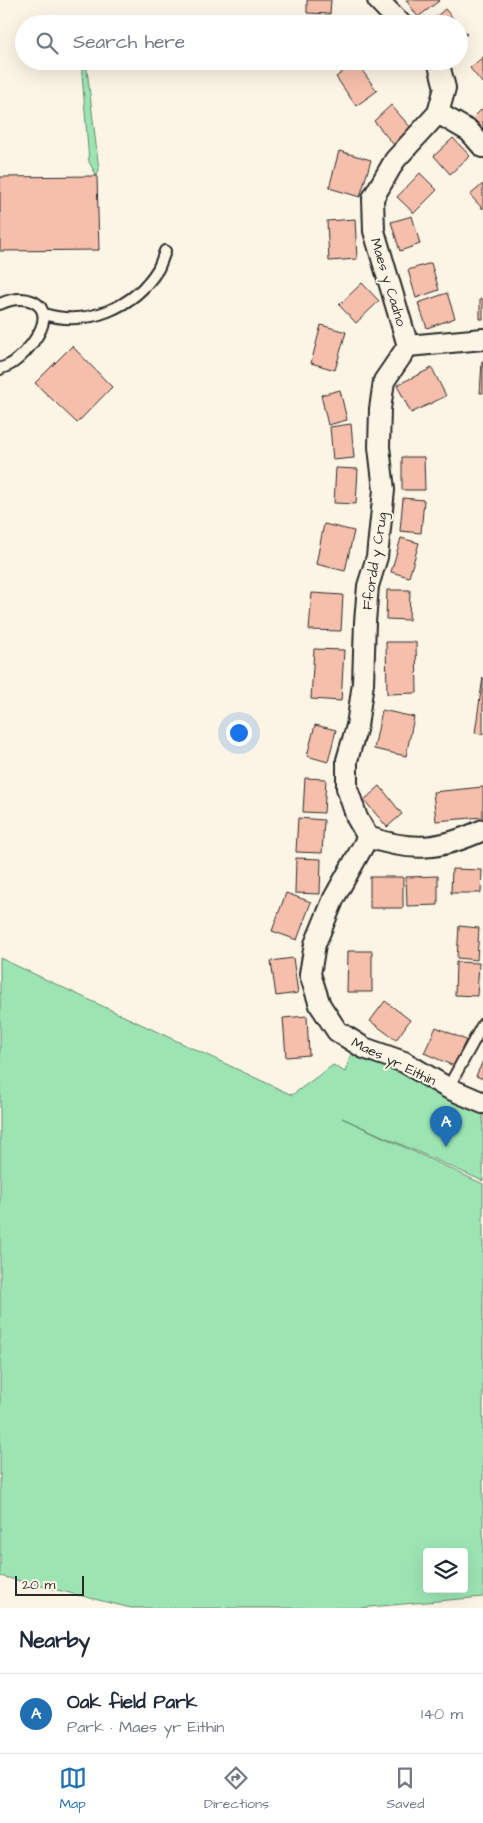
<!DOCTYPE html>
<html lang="en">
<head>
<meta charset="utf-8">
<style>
  :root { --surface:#fff; --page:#f2f2f3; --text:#1f2937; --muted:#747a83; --line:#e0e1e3; --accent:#1f6fb2 }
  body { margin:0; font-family:"Architects Daughter",sans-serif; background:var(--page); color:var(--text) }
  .controls { position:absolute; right:15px; bottom:15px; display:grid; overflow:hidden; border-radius:5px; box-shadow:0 5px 20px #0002 }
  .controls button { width:45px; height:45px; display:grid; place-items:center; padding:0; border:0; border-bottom:1px solid var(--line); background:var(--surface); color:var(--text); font:25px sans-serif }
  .scale { position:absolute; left:15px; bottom:12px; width:69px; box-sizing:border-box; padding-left:5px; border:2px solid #2b2b2b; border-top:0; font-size:14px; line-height:18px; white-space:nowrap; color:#2b2b2b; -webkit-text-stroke:4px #fcf5e5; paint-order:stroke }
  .you { position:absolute; left:238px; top:732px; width:18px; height:18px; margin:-12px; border:4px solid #fff; border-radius:50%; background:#1a73e8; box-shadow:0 0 0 8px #1a73e833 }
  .badge { display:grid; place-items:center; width:32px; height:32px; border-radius:50%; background:var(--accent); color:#fff; font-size:16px; font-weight:700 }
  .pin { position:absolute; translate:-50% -41px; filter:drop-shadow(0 1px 2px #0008) }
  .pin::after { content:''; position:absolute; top:26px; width:18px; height:15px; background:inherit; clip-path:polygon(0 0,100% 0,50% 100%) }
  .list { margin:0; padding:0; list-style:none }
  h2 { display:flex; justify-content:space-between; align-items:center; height:65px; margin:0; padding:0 20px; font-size:21px }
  h2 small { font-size:16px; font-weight:400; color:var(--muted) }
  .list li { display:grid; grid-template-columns:32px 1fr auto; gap:15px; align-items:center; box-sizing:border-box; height:80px; padding:0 20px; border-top:1px solid var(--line) }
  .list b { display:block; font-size:19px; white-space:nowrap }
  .list p { margin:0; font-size:16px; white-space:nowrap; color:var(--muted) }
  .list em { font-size:16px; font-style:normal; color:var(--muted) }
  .icon { flex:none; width:28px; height:28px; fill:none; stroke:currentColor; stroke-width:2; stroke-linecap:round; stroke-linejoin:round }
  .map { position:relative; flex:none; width:483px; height:1608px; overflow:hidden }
  .search { position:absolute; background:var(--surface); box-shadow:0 5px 20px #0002; left:15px; right:15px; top:15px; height:55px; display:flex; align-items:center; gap:12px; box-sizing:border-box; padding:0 18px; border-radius:28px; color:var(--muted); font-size:19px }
  .sheet { height:145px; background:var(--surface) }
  nav { display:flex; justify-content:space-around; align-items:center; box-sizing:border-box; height:70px; border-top:1px solid var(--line); background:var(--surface); font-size:14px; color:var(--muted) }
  nav a { display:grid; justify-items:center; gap:2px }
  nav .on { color:var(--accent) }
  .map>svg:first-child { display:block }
  .green { fill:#9ce5b3; stroke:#64886f; fill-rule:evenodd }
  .building { fill:#f6bfab; stroke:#2b2b2b }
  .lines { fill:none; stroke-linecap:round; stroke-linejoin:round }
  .lane-casing { stroke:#2b2b2b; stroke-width:14 }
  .street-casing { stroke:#2b2b2b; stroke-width:24 }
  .lane { stroke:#fcf5e5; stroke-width:10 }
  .street { stroke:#fcf5e5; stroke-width:20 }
  .labels { text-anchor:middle; stroke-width:4; stroke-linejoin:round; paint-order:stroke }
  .street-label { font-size:14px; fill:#2b2b2b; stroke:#fcf5e5 }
</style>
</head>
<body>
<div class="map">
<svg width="483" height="1608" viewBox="0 0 483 1608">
  <rect width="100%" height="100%" fill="#fcf5e5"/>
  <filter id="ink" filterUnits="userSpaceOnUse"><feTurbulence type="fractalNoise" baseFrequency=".02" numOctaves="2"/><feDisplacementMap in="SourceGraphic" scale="10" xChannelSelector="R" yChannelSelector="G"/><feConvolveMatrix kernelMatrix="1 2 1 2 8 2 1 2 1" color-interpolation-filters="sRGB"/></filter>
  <g filter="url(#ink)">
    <path class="green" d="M81,61H86L99,170L97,176L89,162Z
      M0,958L292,1095L333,1065L345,1072L352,1051L408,1075L435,1093L483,1114V1181L342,1118L483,1184V1597L358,1608H131L0,1576ZM427,1552H464V1589H427Z"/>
    <path class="building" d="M307,0H331L330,14L307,13Z
      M406,0H438L439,1L418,17Z
      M445,9L458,24H428Z
      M307,21H330V24H307Z
      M459,25L467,34L459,41Z
      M483,57V84L470,68Z
      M356,62L377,91L356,106L336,77Z
      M391,105L412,129L394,145L374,121Z
      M483,108V129L473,118Z
      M453,138L470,156L450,174L434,156Z
      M339,151L371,160L360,197L329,188Z
      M420,173L437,190L414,213L397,197Z
      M97,176L99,250L0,251V177Z
      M483,184V209L470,195Z
      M412,216L420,244L400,251L391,222Z
      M355,219L357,259L329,261L327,221Z
      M431,263L439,290L416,298L408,270Z
      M362,283L379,301L356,323L339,305Z
      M447,293L455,318L427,328L418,303Z
      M480,299H483V319H480Z
      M321,325L346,332L335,370L311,363Z
      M72,346L112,387L77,423L35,383Z
      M482,361H483V393H480Z
      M432,368L446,396L411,413L397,385Z
      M340,390L347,420L328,425L321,395Z
      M351,424L354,458L333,460L330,427Z
      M402,457H424L425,490H402Z
      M336,468L358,469L356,504L334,503Z
      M403,498L424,500L421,533L400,531Z
      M324,524L354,531L345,571L316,564Z
      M401,538L419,543L409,577L391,572Z
      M387,590H410L409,620L386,619Z
      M312,593L343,595L341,631L309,630Z
      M386,642H416L417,693L387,694Z
      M314,649L344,650L341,701L311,699Z
      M483,677V734L475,733Z
      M382,710L414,717L406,756L374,749Z
      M315,725L336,730L328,762L307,756Z
      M305,778L326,779L324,813L303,812Z
      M380,786L402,814L387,827L364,800Z
      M483,787V817L436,821L433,792Z
      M298,818L324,820L322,853L296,852Z
      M296,858L321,859L320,894L295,893Z
      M452,869L482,870L481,893H451Z
      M438,876V905L407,906L406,877Z
      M370,877H403V908H370Z
      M286,893L311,902L297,940L272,931Z
      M459,926L479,928L477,960L457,958Z
      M348,951H372V992H347Z
      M293,958L298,993L276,996L271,961Z
      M456,962L479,963L477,996L455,995Z
      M385,1001L410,1020L396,1040L370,1021Z
      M307,1016L309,1055L286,1057L283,1018Z
      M436,1027L466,1040L454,1066L424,1053Z
      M483,1061V1079L476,1076Z"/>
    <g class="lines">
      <defs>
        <path id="lane" d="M0,304C11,299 23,297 34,302C60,316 26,355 11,364C8,366 3,367 0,369
          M44,314C87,327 134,308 158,269C161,263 163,257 165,251
          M448,1088L483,1024"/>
        <path id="street" d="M378,0L401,24
          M438,113L469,131L483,147
          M408,346L374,231L373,198L395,160L438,113L445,88L438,61
          M408,346L483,339
          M368,837L357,818L347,788V760L357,726L363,683L365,622L368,586L377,557L384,490L379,447L380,409L384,381L408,346
          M368,837L334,898L315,944L310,974L320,1005L337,1031L364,1048L404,1062L448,1088L483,1103
          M368,837C412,852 440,850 483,830"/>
      </defs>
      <use href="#lane" class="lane-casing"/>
      <use href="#street" class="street-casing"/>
      <use href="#lane" class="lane"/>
      <use href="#street" class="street"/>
    </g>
  </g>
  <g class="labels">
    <g class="street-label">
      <text transform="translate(389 282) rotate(73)" y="5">Maes y Cadno</text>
      <text transform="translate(374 561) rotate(-81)" y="5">Ffordd y Crug</text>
      <text transform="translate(394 1061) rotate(26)" y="5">Maes yr Eithin</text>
    </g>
  </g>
</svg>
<div class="controls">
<button><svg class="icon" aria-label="layers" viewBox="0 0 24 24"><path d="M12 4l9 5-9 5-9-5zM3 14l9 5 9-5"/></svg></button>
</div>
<div class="scale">20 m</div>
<div class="you"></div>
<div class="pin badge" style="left:446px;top:1147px">A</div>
<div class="search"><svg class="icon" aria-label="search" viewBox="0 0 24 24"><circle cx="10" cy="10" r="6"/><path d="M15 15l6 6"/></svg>Search here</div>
</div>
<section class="sheet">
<h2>Nearby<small></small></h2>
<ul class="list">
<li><span class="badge">A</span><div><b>Oak field Park</b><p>Park · Maes yr Eithin</p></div><em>140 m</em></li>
</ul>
</section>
<nav>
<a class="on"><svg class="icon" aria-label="map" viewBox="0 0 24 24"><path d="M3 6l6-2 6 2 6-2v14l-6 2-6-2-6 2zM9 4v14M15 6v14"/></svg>Map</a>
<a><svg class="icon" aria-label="directions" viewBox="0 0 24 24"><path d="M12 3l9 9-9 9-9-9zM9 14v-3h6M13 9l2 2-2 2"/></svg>Directions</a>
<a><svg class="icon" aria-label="saved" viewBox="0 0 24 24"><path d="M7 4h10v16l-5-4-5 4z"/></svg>Saved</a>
</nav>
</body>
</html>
